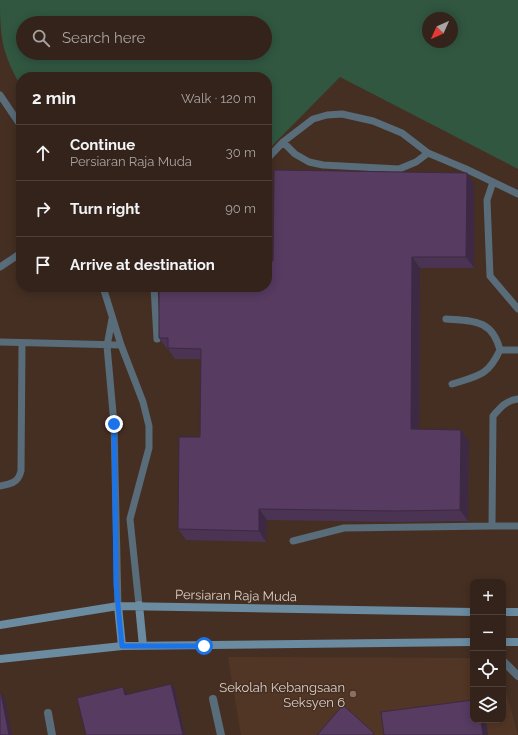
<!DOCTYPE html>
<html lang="en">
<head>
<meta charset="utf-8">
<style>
  :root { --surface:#34231a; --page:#3c2b23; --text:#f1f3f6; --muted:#a9a4a2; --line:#4e4039 }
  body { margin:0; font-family:Raleway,sans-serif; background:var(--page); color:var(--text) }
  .controls { position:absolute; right:12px; bottom:12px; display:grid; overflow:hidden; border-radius:8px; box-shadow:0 2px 10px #0003 }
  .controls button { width:36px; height:36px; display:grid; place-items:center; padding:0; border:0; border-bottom:1px solid var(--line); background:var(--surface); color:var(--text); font:20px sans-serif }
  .compass { position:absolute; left:422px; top:12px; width:36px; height:36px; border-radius:50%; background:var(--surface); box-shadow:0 2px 10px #0003; rotate:225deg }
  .stop { position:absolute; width:12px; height:12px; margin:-9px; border:3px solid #1a73e8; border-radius:50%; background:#fff }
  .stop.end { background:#1a73e8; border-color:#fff; box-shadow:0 1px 4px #0008 }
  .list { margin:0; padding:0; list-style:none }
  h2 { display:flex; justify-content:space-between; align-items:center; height:52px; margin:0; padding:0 16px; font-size:17px }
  h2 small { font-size:13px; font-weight:400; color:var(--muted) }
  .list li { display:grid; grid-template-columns:26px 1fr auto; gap:12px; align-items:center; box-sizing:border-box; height:56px; padding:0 16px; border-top:1px solid var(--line) }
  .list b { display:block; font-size:15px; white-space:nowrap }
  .list p { margin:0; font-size:13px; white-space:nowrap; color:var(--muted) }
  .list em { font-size:13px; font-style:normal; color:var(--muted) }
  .icon { flex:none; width:22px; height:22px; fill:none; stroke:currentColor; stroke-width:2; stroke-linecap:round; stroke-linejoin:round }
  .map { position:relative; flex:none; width:518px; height:735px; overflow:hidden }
  .search { position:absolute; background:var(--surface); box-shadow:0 2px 10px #0003; left:16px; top:16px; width:256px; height:44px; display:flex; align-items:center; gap:10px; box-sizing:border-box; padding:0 14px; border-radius:22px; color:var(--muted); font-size:15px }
  .panel { position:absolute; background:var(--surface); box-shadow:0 2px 10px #0003; left:16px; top:72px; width:256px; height:220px; border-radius:16px }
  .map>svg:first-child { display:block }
  .built { fill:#523625 }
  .green { fill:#315741; fill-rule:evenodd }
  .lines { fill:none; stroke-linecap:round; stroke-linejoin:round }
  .service { stroke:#586c7a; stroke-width:7 }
  .minor { stroke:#586c7a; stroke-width:8 }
  .secondary { stroke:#6b8ba0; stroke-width:8 }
  .wall { fill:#4b3353 }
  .shaded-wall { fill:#3d2944 }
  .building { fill:#573b61; stroke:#3d2944 }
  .route { stroke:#1a73e8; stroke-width:5 }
  .education-dot { fill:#8d6e63; stroke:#452f22; stroke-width:1.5 }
  .labels { text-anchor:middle; stroke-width:3; stroke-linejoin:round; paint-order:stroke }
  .street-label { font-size:13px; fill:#dccec6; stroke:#452f22 }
  .poi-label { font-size:13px; fill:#dccec6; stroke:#452f22; text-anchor:end }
</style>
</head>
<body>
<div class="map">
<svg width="518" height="735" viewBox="0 0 518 735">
  <rect width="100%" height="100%" fill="#452f22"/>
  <path class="built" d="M228,657L473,658V720H503V681L518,735H241Z"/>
  <path class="green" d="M0,0H518V169L340,77L267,151V77H21V86C2,54 0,37 0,0ZM428,18H452V42H428ZM23,23H265V53H23Z"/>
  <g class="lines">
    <path class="service" d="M0,95L21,126
      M283,142L295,154L309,162L323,165L399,169L416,162L428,153
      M267,159L283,142L313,119L327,115L342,114L373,121L402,133L428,153L466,169L518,194
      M493,182L487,200L490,276L518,309
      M0,267L21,253
      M103,287L121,345L143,402L149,426V448L130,519L139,605
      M154,287L157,339
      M112,319L107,346L114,424L118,606
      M446,319C473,321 492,319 500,350C488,376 478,376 452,384
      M0,342L121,345
      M500,350H518
      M0,486C11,484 18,483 21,471L22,343
      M492,526H518
      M293,541L344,528L492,526L493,416C501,407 505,401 518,399"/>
    <path class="minor" d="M503,661L518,676
      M213,699L221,735
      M48,713L52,735"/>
    <path class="secondary" d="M139,605L143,646
      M118,606L122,646
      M503,612H518
      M0,625L118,606L473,612
      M503,642H518
      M0,659L122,646L473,642"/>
  </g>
  <path class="wall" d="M474,184V268H420L419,430L469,441L468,521L401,522L267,520L266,542L186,540L178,529L200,437L201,359H175L168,349H167L159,338L273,261Z"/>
  <path class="shaded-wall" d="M467,173L474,184V268L466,257Z
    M412,257L420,268L419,440L411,429Z
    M461,430L469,441L468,521L460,510Z
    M259,509L267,520L266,542L259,531Z
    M171,684L175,690L185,735H183Z
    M123,687L127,693L129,701L125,695Z
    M1,693L5,699L12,735H9Z
    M481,720H486L488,735H483Z"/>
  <path class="building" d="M274,170L467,173L466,257H412L411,429L461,430L460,510L393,511L259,509V531L178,529L179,437H200L201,349L168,348V338H159V287H267V261H273Z
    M171,684L183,735H86L77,698L123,687L125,695Z
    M0,693H1L9,735H0Z
    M473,700V720H481L483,735H384L381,712Z
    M343,705L374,733L372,735H317Z"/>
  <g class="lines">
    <path class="route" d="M114,424L116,585L122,646H204"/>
  </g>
  <circle class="education-dot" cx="353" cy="694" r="4"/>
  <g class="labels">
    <g class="street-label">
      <text transform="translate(236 595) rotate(1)" y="5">Persiaran Raja Muda</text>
    </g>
    <g class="poi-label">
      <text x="345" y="692">Sekolah Kebangsaan<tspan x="345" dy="15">Seksyen 6</tspan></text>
    </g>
  </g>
</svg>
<div class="controls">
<button>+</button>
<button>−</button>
<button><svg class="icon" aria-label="locate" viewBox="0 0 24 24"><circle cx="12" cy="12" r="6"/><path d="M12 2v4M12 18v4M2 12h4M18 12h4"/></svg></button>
<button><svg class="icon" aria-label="layers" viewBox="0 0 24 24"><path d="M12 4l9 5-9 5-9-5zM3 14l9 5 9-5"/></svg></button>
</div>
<svg class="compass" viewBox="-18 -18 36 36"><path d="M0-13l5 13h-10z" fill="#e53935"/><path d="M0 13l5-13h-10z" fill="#a9a4a2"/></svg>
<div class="stop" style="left:204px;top:646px"></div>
<div class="stop end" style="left:114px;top:424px"></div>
<div class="search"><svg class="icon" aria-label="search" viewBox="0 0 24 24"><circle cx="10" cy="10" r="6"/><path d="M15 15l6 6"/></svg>Search here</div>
<section class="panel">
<h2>2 min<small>Walk · 120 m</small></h2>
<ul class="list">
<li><svg class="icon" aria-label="ahead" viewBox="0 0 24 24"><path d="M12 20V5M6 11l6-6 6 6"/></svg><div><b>Continue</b><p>Persiaran Raja Muda</p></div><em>30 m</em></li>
<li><svg class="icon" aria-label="right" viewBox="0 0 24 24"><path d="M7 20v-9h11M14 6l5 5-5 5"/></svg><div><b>Turn right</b></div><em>90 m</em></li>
<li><svg class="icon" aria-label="arrive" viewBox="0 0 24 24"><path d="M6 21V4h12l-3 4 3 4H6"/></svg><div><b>Arrive at destination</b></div></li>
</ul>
</section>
</div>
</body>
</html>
